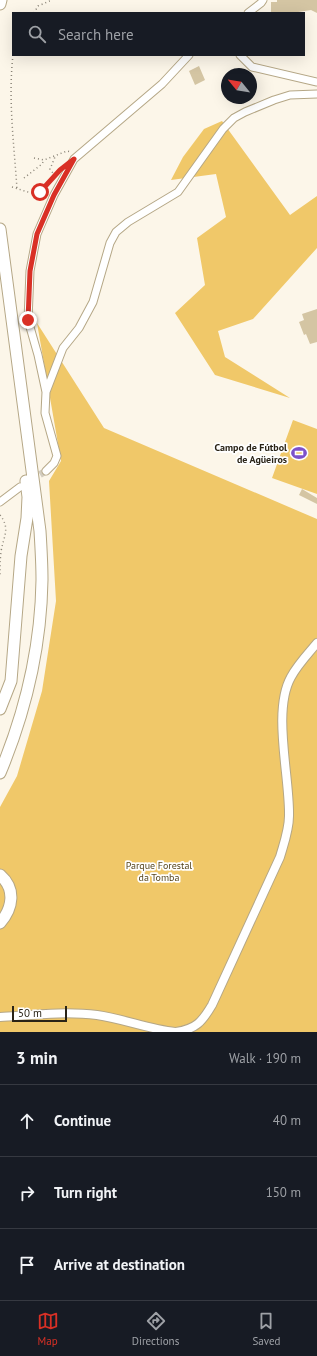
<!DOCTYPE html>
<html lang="en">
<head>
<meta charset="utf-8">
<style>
  :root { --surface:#171b24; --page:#20242c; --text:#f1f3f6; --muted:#9ea1a6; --line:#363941; --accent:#d93025 }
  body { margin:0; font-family:"PT Sans",sans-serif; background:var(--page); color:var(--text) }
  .compass { position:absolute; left:221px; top:68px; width:36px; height:36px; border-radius:50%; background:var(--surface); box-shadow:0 4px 16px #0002; rotate:300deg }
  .scale { position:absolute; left:12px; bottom:10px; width:55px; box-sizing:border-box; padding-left:4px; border:2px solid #2a2417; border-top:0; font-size:11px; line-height:14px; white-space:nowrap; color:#2a2417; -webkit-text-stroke:3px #fff; paint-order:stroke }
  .stop { position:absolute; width:12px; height:12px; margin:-9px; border:3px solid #d93025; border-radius:50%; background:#fff }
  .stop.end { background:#d93025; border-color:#fff; box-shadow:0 1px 4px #0008 }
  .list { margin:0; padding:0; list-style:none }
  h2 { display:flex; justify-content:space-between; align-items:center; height:52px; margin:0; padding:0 16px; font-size:17px }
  h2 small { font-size:13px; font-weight:400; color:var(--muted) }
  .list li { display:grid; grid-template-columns:26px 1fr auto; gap:12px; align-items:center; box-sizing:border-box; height:72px; padding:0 16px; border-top:1px solid var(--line) }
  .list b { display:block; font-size:15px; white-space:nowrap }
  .list em { font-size:13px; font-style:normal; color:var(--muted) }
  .icon { flex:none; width:22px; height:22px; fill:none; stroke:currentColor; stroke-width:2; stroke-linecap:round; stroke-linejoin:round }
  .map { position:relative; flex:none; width:317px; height:1032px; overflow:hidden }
  .search { position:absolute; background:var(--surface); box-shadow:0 4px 16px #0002; left:12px; right:12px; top:12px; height:44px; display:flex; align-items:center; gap:10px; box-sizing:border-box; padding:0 14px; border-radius:0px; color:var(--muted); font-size:15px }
  .sheet { height:268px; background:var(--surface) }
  nav { display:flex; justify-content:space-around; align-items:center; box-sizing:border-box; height:56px; border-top:1px solid var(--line); background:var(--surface); font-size:11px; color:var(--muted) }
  nav a { display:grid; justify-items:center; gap:2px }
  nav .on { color:var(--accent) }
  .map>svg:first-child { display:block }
  .green { fill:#f0c869 }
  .building { fill:#d4c5a3 }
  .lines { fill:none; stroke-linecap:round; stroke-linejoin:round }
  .minor-tunnel { stroke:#d2ccbf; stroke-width:7; stroke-dasharray:7 3.5; stroke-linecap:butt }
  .minor-casing { stroke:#b5a786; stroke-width:9 }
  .tertiary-casing { stroke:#b5a786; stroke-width:10 }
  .trunk-casing { stroke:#b5a786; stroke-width:13 }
  .path { stroke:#8a8477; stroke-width:1.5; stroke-dasharray:1 3; stroke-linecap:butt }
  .minor { stroke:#fff; stroke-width:7 }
  .tertiary { stroke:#fff; stroke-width:8 }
  .trunk { stroke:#fff; stroke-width:11 }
  .route { stroke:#d93025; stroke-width:5 }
  .labels { text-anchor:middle; stroke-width:3.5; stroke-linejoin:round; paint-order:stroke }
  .poi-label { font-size:10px; font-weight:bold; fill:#2a2417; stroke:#fff; text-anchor:end }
  .park-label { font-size:10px; fill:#56461e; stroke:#fff }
</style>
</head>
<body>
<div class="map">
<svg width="317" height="1032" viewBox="0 0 317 1032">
  <rect width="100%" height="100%" fill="#fcf6e9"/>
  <path class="green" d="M222,121L290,215L317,196V248L253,319L218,331L225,357L290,398L215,375L175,313L205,285L197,238L226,217L216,174L171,180L183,157L204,129Z
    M37,323L104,428L317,519V1032H0V807L17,776L42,691L56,601L49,481L61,461Z
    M293,420L317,429V494L272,478Z"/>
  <path class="building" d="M277,0H317V13L311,10L292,13H271V2H277Z
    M199,66L205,80L195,85L189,71Z
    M317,309V342L310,344L306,334L304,335L299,322L304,320L302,314Z
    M302,489L317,498V504L299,495Z"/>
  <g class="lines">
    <path class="minor-tunnel" d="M31,480L46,471"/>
    <defs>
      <path id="minor" d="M248,13L261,3L263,0
        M240,55L252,67L317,82
        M46,392L38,355L28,320L30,271L37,234L54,195L74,159L162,84L189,55
        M46,471L54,463L57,456L45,413L46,392L63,348L79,328L93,302L110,243L116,232L128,222L178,192L223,129L234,118L245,112L274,100L290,95L317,94
        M0,502L20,487"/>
      <path id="tertiary" d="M0,1017C32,1015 65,1011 97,1015C124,1019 149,1029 175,1032
        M176,1032C196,1029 202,1022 212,1005L280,857C284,843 289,830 289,816C290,777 272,711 291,677C298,664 308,654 317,643"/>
      <path id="trunk" d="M0,4L1,0
        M0,229L40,531C41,547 42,564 42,580C41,646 25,713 0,773
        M0,709L11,681L21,556L27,518L28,497L26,481
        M0,875C16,889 13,908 0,923"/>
    </defs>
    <use href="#minor" class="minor-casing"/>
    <use href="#tertiary" class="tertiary-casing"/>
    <use href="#trunk" class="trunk-casing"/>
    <path class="path" d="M34,13L38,6L52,0
      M13,55C8,99 14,144 17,189
      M34,158L44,160L67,151L71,152
      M55,176L50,169L55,157
      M24,178L42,164L44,160
      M12,187L31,193L40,192L58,172
      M0,515C11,529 3,537 1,552C0,560 0,568 0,575"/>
    <use href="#minor" class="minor"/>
    <use href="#tertiary" class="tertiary"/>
    <use href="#trunk" class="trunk"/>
  </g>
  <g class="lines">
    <path class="route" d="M28,320L30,271L37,234L54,195L74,159L60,170L40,192"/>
  </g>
  <defs>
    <symbol id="stadium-bare" viewBox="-9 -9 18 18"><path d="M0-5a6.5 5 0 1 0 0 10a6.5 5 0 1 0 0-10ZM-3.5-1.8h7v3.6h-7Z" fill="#7d51ca" stroke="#fff" stroke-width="2.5" paint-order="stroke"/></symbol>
  </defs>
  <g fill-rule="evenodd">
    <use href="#stadium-bare" x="288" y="442" width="22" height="22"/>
  </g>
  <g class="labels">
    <g class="poi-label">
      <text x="287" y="451">Campo de Fútbol<tspan x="287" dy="12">de Agüeiros</tspan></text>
    </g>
    <g class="park-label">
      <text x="159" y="869">Parque Forestal<tspan x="159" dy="12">da Tomba</tspan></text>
    </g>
  </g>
</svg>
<svg class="compass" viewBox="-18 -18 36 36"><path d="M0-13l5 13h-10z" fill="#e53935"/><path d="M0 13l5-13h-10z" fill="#9ea1a6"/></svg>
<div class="scale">50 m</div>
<div class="stop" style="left:40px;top:192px"></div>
<div class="stop end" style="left:28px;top:320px"></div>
<div class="search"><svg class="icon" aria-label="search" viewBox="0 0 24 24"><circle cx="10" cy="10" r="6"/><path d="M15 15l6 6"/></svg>Search here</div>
</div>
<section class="sheet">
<h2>3 min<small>Walk · 190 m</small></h2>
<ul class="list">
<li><svg class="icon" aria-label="ahead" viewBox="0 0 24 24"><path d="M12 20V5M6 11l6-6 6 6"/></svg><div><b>Continue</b></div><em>40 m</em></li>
<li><svg class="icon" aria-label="right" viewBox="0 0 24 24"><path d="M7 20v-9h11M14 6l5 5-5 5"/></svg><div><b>Turn right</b></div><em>150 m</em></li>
<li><svg class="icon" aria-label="arrive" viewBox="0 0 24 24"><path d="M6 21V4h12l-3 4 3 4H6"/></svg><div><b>Arrive at destination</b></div></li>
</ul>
</section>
<nav>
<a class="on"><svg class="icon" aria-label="map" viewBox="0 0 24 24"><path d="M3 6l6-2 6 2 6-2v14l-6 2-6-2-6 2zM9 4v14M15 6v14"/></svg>Map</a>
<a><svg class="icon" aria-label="directions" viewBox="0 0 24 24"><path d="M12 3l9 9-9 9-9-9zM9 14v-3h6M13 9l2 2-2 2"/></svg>Directions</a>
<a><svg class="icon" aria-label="saved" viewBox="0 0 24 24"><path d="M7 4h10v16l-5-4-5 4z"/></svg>Saved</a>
</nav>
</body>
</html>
